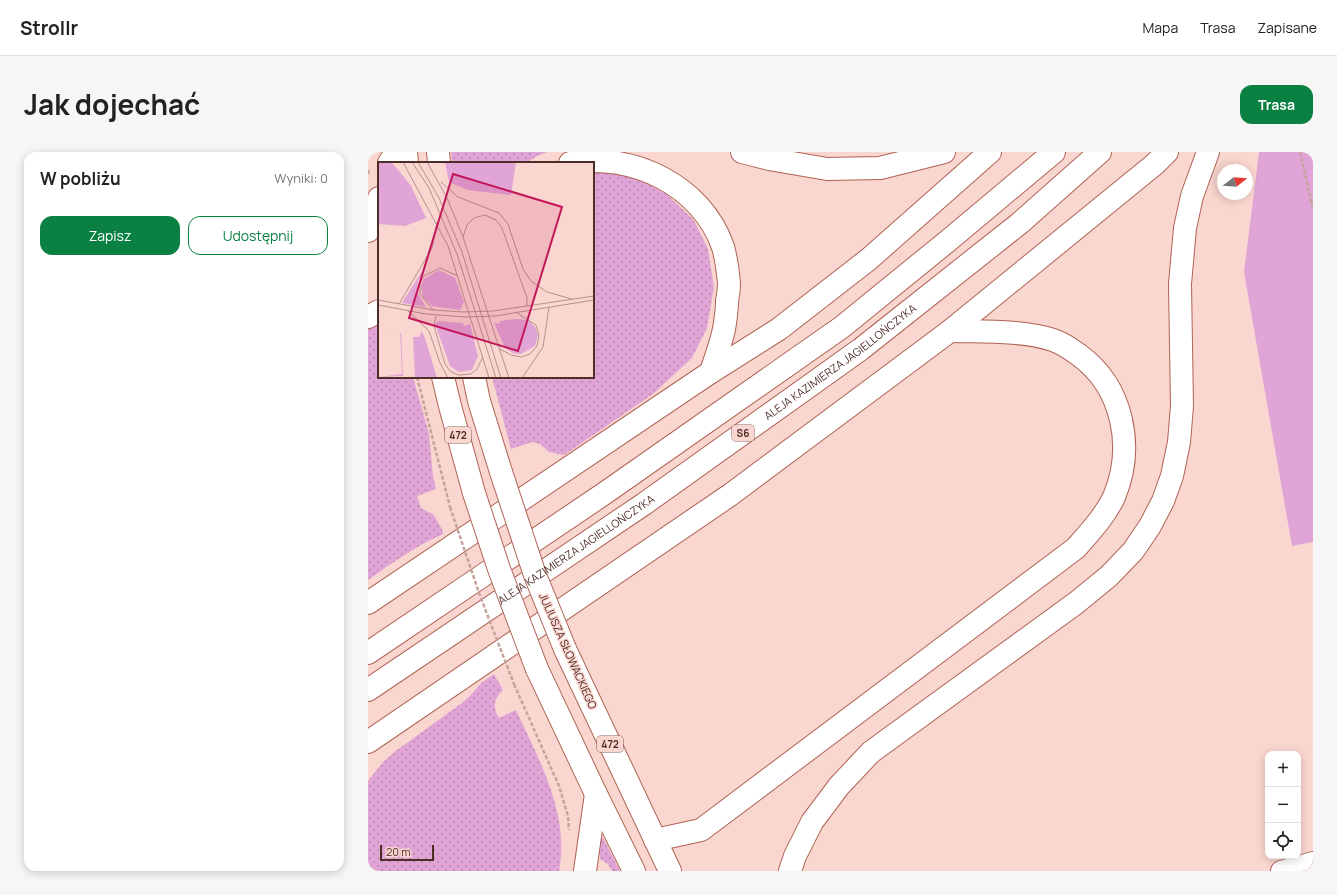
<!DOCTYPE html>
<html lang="pl">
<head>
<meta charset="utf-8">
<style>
  :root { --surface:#fff; --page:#f6f6f6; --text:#222; --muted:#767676; --line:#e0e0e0; --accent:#0b8043 }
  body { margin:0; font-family:Manrope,sans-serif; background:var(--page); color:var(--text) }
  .controls { position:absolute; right:12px; bottom:12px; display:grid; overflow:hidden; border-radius:8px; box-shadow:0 2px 10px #0003 }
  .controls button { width:36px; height:36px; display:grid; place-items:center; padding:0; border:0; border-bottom:1px solid var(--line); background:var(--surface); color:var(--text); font:20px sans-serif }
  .compass { position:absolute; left:849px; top:12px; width:36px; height:36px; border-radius:50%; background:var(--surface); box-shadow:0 2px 10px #0003; rotate:73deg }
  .scale { position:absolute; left:12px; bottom:10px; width:54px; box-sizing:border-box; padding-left:4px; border:2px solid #4e2d26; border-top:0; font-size:11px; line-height:14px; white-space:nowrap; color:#4e2d26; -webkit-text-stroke:3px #f9d6cf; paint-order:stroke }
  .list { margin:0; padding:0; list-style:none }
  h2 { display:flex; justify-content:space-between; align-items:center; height:52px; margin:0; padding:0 16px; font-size:17px }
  h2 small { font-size:13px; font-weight:400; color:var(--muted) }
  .actions { display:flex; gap:8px; padding:12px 16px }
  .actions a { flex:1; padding:9px 0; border:1px solid var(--accent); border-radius:12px; text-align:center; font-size:14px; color:var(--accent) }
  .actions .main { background:var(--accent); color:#fff }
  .icon { flex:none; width:22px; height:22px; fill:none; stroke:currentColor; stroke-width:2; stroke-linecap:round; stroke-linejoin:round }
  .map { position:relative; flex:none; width:945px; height:719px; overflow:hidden; border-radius:12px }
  header { display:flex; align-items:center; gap:24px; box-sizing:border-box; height:56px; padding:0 20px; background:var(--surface); border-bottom:1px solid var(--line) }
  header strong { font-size:19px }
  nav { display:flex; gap:22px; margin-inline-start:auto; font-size:14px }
  .intro { display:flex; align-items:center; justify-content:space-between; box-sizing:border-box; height:96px; padding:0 24px }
  h1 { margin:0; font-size:28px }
  .button { padding:10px 18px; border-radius:12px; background:var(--accent); color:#fff; font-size:14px; font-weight:700 }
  main { display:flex; gap:24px; padding:0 24px }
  aside { flex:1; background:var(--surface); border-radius:12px; box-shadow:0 2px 10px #0003 }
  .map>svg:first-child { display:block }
  .grass { fill:url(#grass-dots) }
  .garden { fill:#e0a5d6 }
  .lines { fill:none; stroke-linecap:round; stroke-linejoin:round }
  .minor-casing { stroke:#af6354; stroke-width:22 }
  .major-casing { stroke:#af6354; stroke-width:24 }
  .highway-casing { stroke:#af6354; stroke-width:24 }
  .path { stroke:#c6a39c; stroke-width:2.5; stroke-dasharray:4 2; stroke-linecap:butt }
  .minor { stroke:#fff; stroke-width:20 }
  .major { stroke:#fff; stroke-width:22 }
  .highway { stroke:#fff; stroke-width:22 }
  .major-bridge-casing { stroke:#af6354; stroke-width:24; stroke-linecap:butt }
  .path-bridge { stroke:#c6a39c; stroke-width:2.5; stroke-dasharray:4 2; stroke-linecap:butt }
  .major-bridge { stroke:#fff; stroke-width:22 }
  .labels { text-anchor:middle; stroke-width:3; stroke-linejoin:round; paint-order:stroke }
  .shield { fill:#f9d6cf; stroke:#816059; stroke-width:1 }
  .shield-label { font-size:10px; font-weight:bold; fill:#4e2d26 }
  .street-label { font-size:11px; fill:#4e2d26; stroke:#f9d6cf }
  .inset-road { fill:none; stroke:#b5928b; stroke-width:1 }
  .view { fill:#c2185b; fill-opacity:0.15; stroke:#c2185b; stroke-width:2 }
  .inset-edge { fill:none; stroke:#4e2d26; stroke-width:2 }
</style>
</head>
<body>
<header>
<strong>Strollr</strong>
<nav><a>Mapa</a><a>Trasa</a><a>Zapisane</a></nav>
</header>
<div class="intro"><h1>Jak dojechać</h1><a class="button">Trasa</a></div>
<main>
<aside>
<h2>W pobliżu<small>Wyniki: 0</small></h2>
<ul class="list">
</ul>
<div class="actions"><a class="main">Zapisz</a><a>Udostępnij</a></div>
</aside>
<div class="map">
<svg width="945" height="719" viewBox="0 0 945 719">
  <defs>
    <pattern id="grass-dots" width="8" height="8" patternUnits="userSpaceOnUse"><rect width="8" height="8" fill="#e0a5d6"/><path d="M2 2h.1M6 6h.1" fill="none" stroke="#b887ad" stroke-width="1.8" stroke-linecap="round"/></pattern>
  </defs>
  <rect width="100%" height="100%" fill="#f9d6cf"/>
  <path class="grass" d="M83,0H179L169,4L158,11H84Z
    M225,19L262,23L298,42L325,67L340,97L346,135L339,176L324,206L285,242L196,303L181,300L172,292L164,290L143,297L124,225H225Z
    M11,168V225H45L61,282L65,324L68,337L49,344L53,356L58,359L65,362L74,377L75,382C48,394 24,411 0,428V175Z
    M126,522L135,538C126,547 124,555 131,566L148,558C171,608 202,662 191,719H0V629L15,610L29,598L94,551L102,544L113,531Z
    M231,685L235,686L252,719H244L240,712L232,707Z"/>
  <path class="garden" d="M891,0H945V390L924,394L876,120Z"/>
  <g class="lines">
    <defs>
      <path id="minor" d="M913,719L945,710"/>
      <path id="major" d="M38,0L39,11
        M70,0L71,11
        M75,225L82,254L106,341
        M106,225L111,249L133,320
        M197,497L302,719
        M169,517L228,642L266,719"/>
      <g id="highway">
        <path d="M374,0L401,7L459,17L512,16L576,0"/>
        <path d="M21,11L28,0"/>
        <path d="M202,11C265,0 334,34 355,95C358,105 360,121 361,131C361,137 360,144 359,149C359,156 358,164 357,171C355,187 348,204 343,220"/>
        <path d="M0,79L11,46"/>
        <path d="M0,165L11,159"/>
        <path d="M0,451L343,220L411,177L501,107L622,0"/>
        <path d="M0,501L237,341L474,175L581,88L686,0"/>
        <path id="s1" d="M0,538L276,352L493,197L652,71L732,0"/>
        <path d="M0,590L362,343L582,179L787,12L799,0"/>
        <path d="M287,688L333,678L708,396C722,380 737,364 746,345C767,295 755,235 711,203C703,197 694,191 685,188C655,178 613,180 582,179"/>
        <path d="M217,719L228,642"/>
        <path d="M422,719L427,704L444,670L471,634L503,600L708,451L741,424L765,399L782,374L795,349L804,324L811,290L814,254L812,132L817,76L824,44L840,0"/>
      </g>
    </defs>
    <use href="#minor" class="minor-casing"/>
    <use href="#major" class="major-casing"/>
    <use href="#highway" class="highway-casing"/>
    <path class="path" d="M932,0L945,57
      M0,22L1,16
      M49,225L82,355
      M146,532L191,634L200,664L201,678"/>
    <use href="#minor" class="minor"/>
    <use href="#major" class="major"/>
    <use href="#highway" class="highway"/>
    <defs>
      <path id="major-bridge" d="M133,320L167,423L197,497
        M106,341L131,417L169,517"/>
    </defs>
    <use href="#major-bridge" class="major-bridge-casing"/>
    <path class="path-bridge" d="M82,355L111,441L146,532"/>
    <use href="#major-bridge" class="major-bridge"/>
  </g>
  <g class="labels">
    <g class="shield">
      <rect x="364" y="273" width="22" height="16" rx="3"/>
      <rect x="77" y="275" width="26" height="16" rx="3"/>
      <rect x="229" y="584" width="26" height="16" rx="3"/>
    </g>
    <g class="shield-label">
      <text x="375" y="285">S6</text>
      <text x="90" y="287">472</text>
      <text x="242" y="596">472</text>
    </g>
    <g class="street-label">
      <text dy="4" stroke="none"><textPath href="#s1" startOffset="575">ALEJA KAZIMIERZA JAGIELLOŃCZYKA</textPath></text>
      <text dy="4" stroke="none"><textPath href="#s1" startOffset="251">ALEJA KAZIMIERZA JAGIELLOŃCZYKA</textPath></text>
      <text transform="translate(200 499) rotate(66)" y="4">JULIUSZA SŁOWACKIEGO</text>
    </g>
  </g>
  <g transform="translate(10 10)">
    <rect width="216" height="216" fill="#f9d6cf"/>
    <path d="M61,108L77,116L86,140L82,148L54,144L45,135L43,124L46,117ZM44,109L46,111L40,119L39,130L48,145L24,141ZM138,157L150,158L157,165L160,173L157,184L143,192L135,191L127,186L116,161L121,162L122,159ZM60,159L85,161L86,164L92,162L100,194L94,208L81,210L72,204L57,162ZM0,169L23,171L25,214L0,215L24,212L22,171ZM44,169L48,179L59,216H37L35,175H41Z" fill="#e0a5d6"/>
    <path d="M0,0H13L21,9L33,24L48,56L27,64L0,62ZM67,0H138L133,33L90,28L71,20Z" fill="#e0a5d6"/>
    <path class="inset-road" d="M25,0L70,84L111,216M34,0L51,26L79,92L118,216M40,0L61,36L84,90L123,216M49,0L69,36L85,75L131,216M63,20L80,35L121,51L130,62L145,107L153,119L169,130L194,137M85,75L89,63L96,56L107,53L118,58L124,66L149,136V144M0,138L55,148L85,150L115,149L216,134M21,142L54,86L59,60M0,143L48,152L87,155L117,154L216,138M55,148L42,132V121L46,114L62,106L80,114M30,149L51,169L62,201L70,216M58,154L56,164L67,202L72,209L80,213L93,212L99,207L105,195M122,187L133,193L143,195L152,192L159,184L161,174L158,163L139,151M144,216L165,185L171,145"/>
    <path class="view" d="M75,12L184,45L140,189L31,156Z"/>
    <rect width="216" height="216" class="inset-edge"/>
  </g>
</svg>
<div class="controls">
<button>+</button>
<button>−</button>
<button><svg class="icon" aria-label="locate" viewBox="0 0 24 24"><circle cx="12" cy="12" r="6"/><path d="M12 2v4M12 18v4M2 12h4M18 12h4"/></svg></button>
</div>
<svg class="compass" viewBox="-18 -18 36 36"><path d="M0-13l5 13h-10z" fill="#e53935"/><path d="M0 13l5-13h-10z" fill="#767676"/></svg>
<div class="scale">20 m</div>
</div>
</main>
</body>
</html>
